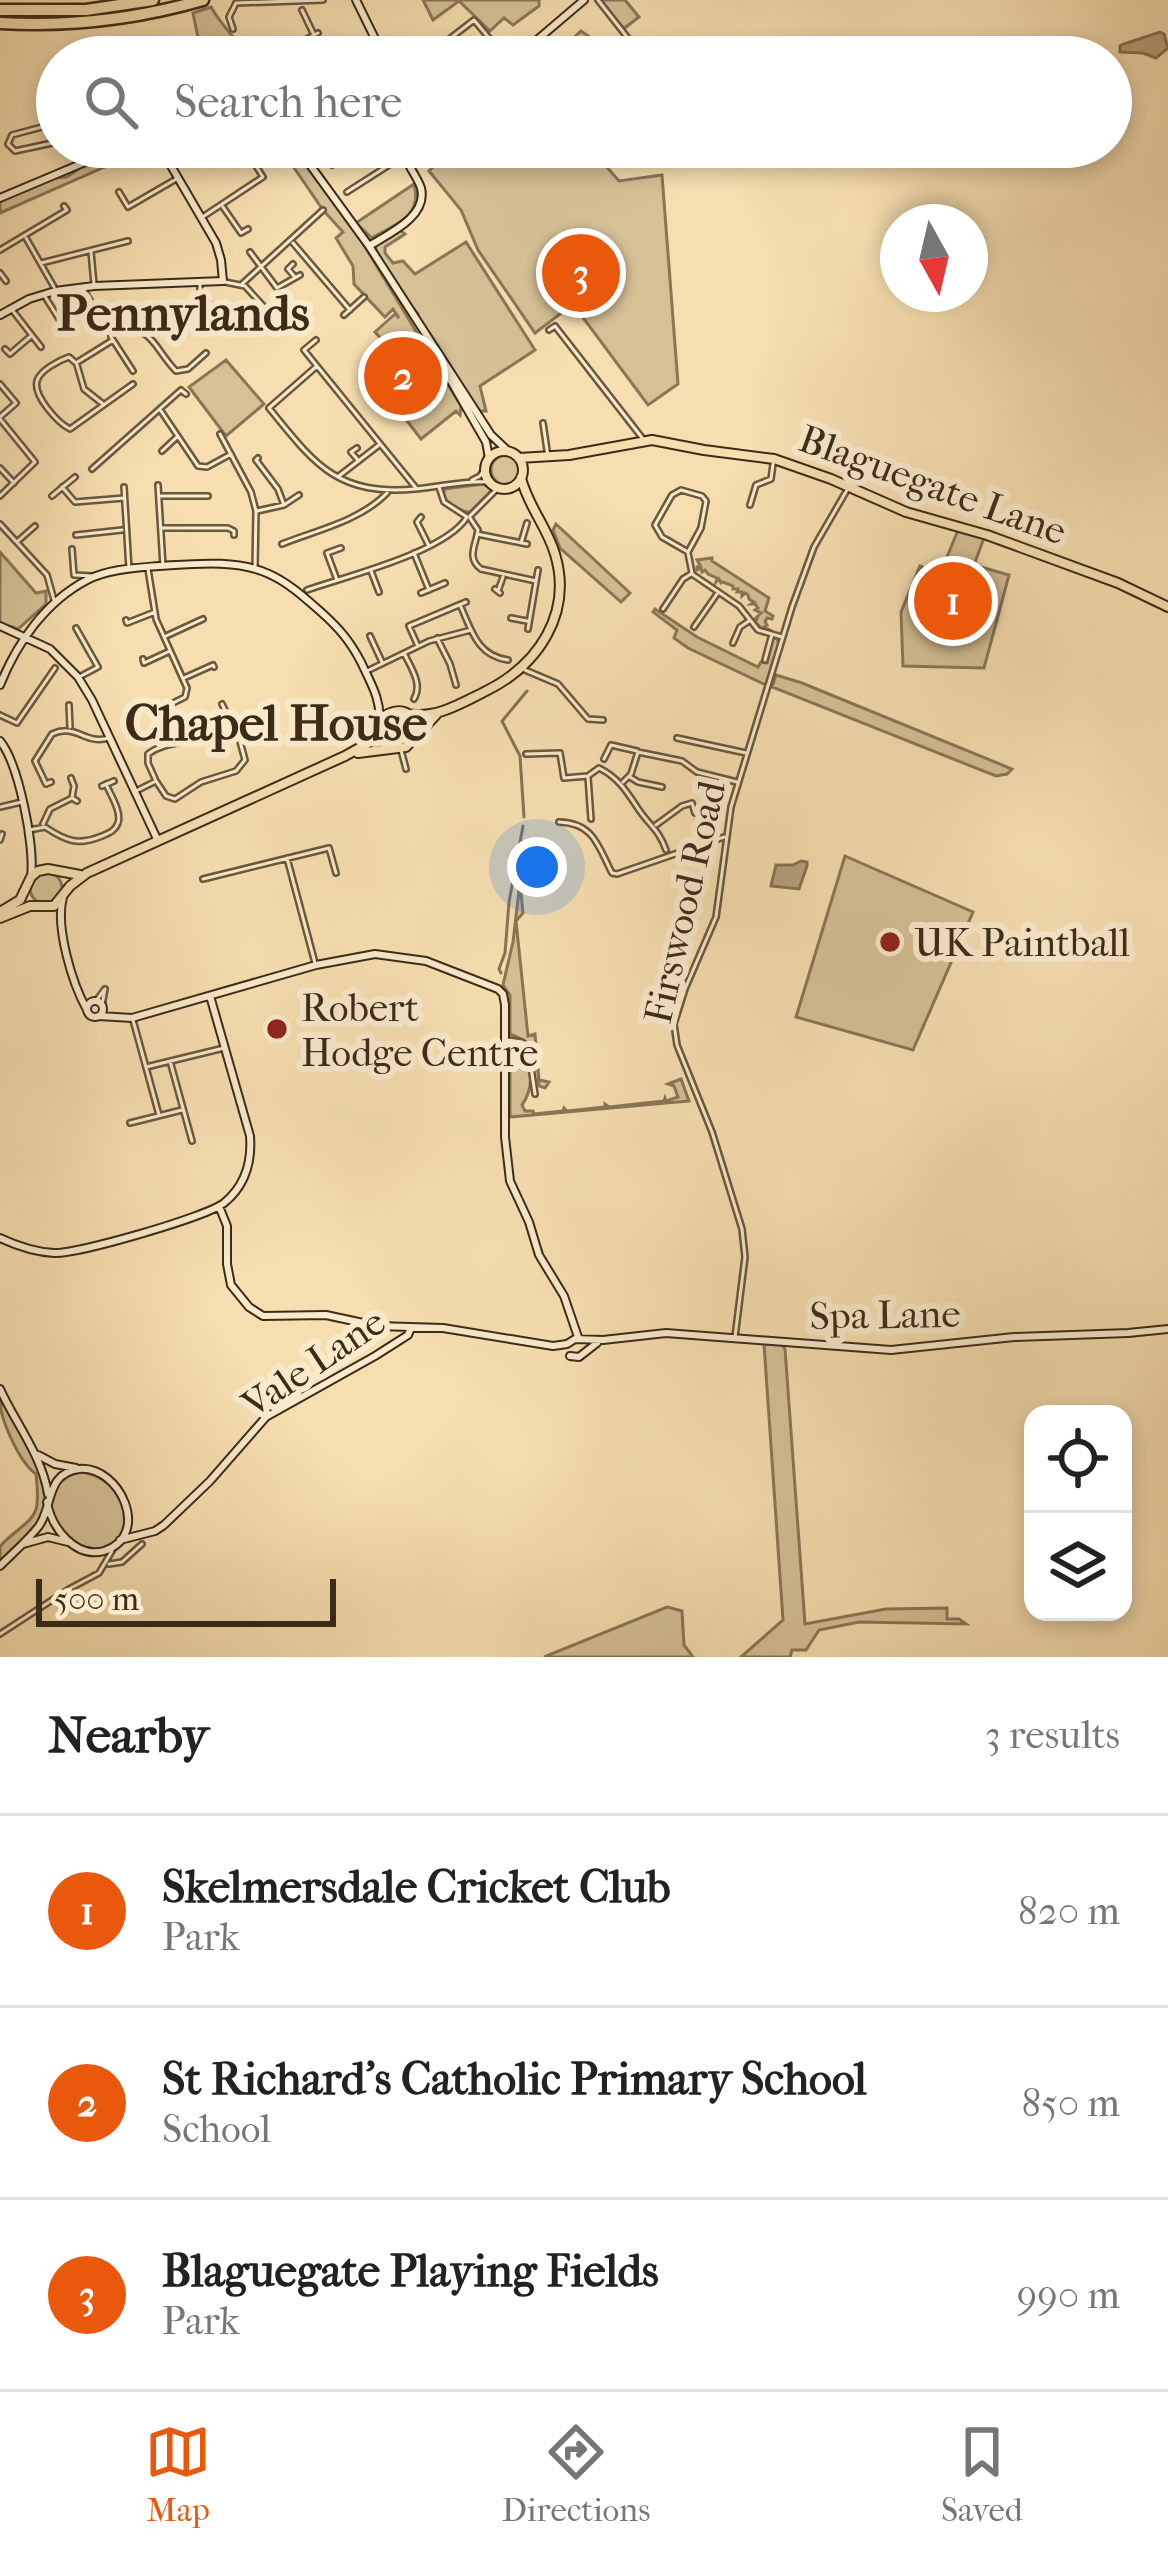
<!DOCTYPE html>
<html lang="en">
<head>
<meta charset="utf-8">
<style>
  :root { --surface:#fff; --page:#f2f2f2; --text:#222; --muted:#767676; --line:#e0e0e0; --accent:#ea580c }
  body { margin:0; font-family:"IM FELL French Canon",serif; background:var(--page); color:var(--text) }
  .controls { position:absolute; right:36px; bottom:36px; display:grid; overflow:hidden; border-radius:24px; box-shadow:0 6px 18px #0003 }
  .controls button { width:108px; height:108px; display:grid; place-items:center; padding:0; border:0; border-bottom:3px solid var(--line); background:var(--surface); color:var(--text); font:60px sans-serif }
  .compass { position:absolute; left:880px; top:204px; width:108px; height:108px; border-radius:50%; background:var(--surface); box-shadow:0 6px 18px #0003; rotate:172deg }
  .scale { position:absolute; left:36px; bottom:30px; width:300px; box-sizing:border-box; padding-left:12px; border:6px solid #3c2b17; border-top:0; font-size:33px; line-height:42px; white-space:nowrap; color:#3c2b17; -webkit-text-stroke:9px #f9eacc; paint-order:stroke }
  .you { position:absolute; left:537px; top:867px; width:42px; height:42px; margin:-30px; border:9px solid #fff; border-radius:50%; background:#1a73e8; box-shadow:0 0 0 18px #1a73e833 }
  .badge { display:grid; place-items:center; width:78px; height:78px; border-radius:50%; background:var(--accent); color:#fff; font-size:39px; font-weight:700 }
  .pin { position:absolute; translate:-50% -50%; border:6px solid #fff; box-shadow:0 3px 12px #0006 }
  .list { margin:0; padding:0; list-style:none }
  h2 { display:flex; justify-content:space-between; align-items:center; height:156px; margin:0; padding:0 48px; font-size:51px }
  h2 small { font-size:39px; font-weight:400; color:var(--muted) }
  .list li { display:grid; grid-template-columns:78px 1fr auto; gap:36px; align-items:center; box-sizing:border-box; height:192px; padding:0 48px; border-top:3px solid var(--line) }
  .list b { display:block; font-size:45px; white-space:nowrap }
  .list p { margin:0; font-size:39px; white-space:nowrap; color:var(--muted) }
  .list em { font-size:39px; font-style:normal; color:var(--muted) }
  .icon { flex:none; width:66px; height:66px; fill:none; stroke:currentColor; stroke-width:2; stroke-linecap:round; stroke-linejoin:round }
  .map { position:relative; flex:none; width:1168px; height:1657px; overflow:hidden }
  .search { position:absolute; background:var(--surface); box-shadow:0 6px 18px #0003; left:36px; right:36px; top:36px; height:132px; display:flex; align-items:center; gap:30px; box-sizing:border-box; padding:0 42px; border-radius:66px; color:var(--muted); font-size:45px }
  .sheet { height:732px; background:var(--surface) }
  nav { display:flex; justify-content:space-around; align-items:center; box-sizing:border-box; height:168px; border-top:3px solid var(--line); background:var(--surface); font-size:33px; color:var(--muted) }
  nav a { display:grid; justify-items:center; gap:6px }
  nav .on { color:var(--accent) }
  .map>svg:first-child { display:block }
  .green { fill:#d6c096; stroke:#897656; stroke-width:3 }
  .water { fill:#b7a17c; stroke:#867254; stroke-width:3 }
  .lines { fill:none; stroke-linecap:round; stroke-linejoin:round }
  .stream { stroke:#867254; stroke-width:3 }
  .street-casing { stroke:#6a583d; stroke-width:8 }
  .secondary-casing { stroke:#3c2b17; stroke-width:10 }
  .primary-casing { stroke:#3c2b17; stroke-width:12 }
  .highway-casing { stroke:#3c2b17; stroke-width:15 }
  .street { stroke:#f9eacc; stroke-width:3 }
  .secondary { stroke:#f9eacc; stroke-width:6 }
  .primary { stroke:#f6deb0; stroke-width:8 }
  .highway { stroke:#f6deb0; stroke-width:10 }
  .poi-dot { fill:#8f2418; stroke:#f9eacc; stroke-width:4.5 }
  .labels { text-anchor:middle; stroke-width:12; stroke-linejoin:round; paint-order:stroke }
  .street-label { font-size:39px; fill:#3c2b17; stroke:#f9eacc }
  .poi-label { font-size:39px; fill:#3c2b17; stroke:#f9eacc; text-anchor:start }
  .district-label { font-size:51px; font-weight:bold; fill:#3c2b17; stroke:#f9eacc }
</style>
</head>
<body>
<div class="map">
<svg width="1168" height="1657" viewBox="0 0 1168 1657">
  <rect width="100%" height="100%" fill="#f6deb0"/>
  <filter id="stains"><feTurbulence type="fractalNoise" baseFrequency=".00167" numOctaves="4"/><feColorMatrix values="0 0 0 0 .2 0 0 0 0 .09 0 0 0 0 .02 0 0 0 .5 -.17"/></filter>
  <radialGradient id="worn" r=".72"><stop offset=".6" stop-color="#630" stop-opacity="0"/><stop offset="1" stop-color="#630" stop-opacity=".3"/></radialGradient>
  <path class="green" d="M423,0H539V6L513,25L504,18L490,31L459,1L433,20Z
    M601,0H625L639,17L622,30Z
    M211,7C221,25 237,40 249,57H202L193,13Z
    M581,31L591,38L598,49L589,57H562L563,53L561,50Z
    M128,147H150L0,213V201L54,178L67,177L83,166Z
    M276,147H293L304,158L352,225L461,406L460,415L456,411L421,439L371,374L395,354L375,332L395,314L399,318L393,309L385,317L354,284L353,266L336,238L343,232L323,210L284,153Z
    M455,147H589L619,181L662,175L678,384L648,405L573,304L535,333L478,250L461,210L429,171Z
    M414,184C423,217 395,224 372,238L356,223Z
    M400,230L405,234L385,247V253L393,263L403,261L415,274L466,242L535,350L480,386L486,411H478L420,323L418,314L397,289L376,250V245Z
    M226,360L264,404L226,436L189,387Z
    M491 470a15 15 0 1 1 30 0a15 15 0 1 1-30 0Z
    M483,484L490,487L491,491L470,512C461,512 446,503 443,495L445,489Z
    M556,524L630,593L621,602L560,548L553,530Z
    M958,530L984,538L974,565L1009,575L984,668L903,666L901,612L920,566L940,574Z
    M0,552L36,593L46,591V604L18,629L0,623Z
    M712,558V561L769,598L765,611L773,616L772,619L767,618L765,622L767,625L764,627L772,631L761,628L755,622L758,617L754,620L761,613L755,610L758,608L755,604H751L754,602L749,599L748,595L745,593L742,596V592H737L738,589H733V586L723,582L721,583L719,579L716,582L717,578L708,574L705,570L702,572L701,568L697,570V567L700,565L697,560Z
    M655,609L697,637L758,667L761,662L767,663L773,637L777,639L779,644L768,686L688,648L674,638L677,630L653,612Z
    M776,675L802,683L1012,769L1007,774L996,776L772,687Z
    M381 729a16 16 0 1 1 32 0a16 16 0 1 1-32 0Z
    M845,856L973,912L913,1050L796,1017Z
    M30 888a16 16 0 1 1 32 0a16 16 0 1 1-32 0Z
    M520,882L523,913L516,921L528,1036L535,1034L539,1080L549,1082L545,1088L539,1086C536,1057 541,1046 510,1034V995L503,985L513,942Z
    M517,1046L525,1050C533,1068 533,1090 522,1105L525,1111H533L534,1114L563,1111L564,1108L567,1111L605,1107V1104L609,1107L664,1101L665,1098L666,1101L678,1097L674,1086L668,1084L681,1079L689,1101L510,1117V1049Z
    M764,1344L782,1345L785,1349L805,1624L886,1609L947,1608V1619H959L966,1624L859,1622L819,1630L806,1650H792L790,1657H741L783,1620Z
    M0,1400C19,1422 56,1489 41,1518C33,1533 12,1548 0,1561V1547L4,1542C35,1514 41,1520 36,1474C20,1463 0,1420 0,1400Z
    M78,1472C104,1472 135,1501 124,1529C100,1591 4,1497 78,1472Z
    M667,1607L682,1611L684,1645L693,1657H544Z"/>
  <path class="water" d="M1160,32L1164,34L1168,48L1156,58L1143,53L1120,52V46L1124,44Z
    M801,861L807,862V866L799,889L771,886L776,865H793Z"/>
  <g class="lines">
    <path class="stream" d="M503,720L527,691
      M502,721L520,756L524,817
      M501,973L499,969L505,953L509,902L523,826"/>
    <defs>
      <path id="street" d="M598,0L642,56
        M302,10L314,35
        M233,29L229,17L236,3L323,0
        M440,46L450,57
        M274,57L275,45L280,43
        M286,57L303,41L318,33
        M356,57L373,44
        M426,57L474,20L505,57
        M57,123L12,135L8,144L15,151L57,142
        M325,147V155L332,165
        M119,192L128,207L178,178
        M347,192L397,160L407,159
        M223,207L241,233L248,229
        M201,218L263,177L253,161
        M26,238L54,287
        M293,243L350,310
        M0,250L67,210L64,206
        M91,252L94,284
        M250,252L277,288L300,275
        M41,263L128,241
        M293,264L288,269L294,276
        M0,273L6,281
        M225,282L245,286L267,310
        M200,284V294L213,308L207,314
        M242,284L323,210
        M82,287L104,324L111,330V337L133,371
        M44,295L59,319
        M13,311L41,347
        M344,315L364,297
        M111,330C153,323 152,346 176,371L188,369L206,353
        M549,330L555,326L643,439
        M113,340L76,363L69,357C60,360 40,370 37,381C33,396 58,423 70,429L133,384
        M316,340L304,350L416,488
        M5,349L10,354L31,336
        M77,365L84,389L103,404
        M317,366L269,408C314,463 336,496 415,489C440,487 464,480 489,482
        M0,384L16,403L0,417
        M161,411L198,466L207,467L231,454
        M0,419L35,462L0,496
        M543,423L548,457
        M220,434L251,492L256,511L255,568
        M357,448L351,452L357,459
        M162,451L178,436
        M258,458L256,460L278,489L284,505
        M0,468L14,483
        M92,469L181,390L186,394
        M339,476L379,445
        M472,480L480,476L485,468
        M158,485L163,566
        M62,487L75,502L124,498
        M124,487L129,569
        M439,487L444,502L467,517
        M681,490L702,496L706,501L701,528L688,552L662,537L655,525L672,495Z
        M52,496L75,477
        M161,496H208
        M750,505L756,485L771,479L773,464
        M257,511L284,505L299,495
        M470,516L498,488
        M421,517L417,522L429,546
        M470,518L478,530C476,545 466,558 481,569L536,581
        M0,524L47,575L54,600
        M162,528H228L234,531V535
        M477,534L527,544
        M76,535L122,530
        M18,541L35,526
        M521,543L527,523
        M282,544C317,530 360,521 387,493
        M72,549L74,575L93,576
        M414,553L429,590
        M688,553L692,573
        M148,569L156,619L187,688L185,697L161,709L159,705
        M371,571L379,592
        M692,574L739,606L758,630L782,637
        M337,580L327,553L341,548
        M495,589L500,593
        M307,590C347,576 446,552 467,517
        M498,591L503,577
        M421,593L445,583
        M461,607C472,632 478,656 508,660
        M663,609L683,579L691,574
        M511,618L527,621
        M126,620L127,623L155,612
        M694,627L717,594
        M76,628L98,667L81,676
        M528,629L538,570
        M166,636L203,619
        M370,636L382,662
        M437,638L450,664L456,685
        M733,643L740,627L749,621
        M417,644L409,626L466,602
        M404,653C411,668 423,684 414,699
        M143,659L144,663L170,651
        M765,660L772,634
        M525,670L558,684L588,719L603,720
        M367,671L429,641L471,630
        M184,678L213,665L214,667
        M222,704L231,723
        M69,705L70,727
        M0,715L17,723L55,668
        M677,738L746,753
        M401,750L406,769
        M526,754L560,753L564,778L588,776L599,768C619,778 627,792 639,810C650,826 659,830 666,850
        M604,759L611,745L637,751
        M588,777L591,819
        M630,777L638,782L662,787
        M71,778L74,786L72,798L77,801
        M51,782L46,784L35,761L52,734C77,723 84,745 109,738
        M623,782L631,774L638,752L682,761L697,772L737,782
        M102,786L114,781
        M136,791L156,781L166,796L175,799L201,782L236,771L245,760L238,734L230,726C219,729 211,736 200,739C181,744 164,742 148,754V763L156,781
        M0,807L22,802
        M559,822C594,823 598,846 612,873L617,874L724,837
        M43,824L50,809L72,798
        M656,825L682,806L692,803L695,813
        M29,830L45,827C66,841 78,846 102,836C109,833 115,831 118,823C122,812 110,794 106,784
        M0,840L2,834
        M287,858L315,963
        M203,879L329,848L336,873
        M96,1001L104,990
        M102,1005L105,989
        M133,1020L159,1115
        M507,1040L522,1042L528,1047L535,1094
        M170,1061L192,1141
        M146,1067L224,1048
        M130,1123L182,1110
        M735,1337L745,1257L742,1229L712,1132L677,1045L674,1024L685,989L716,917L731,807L792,607L814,547L847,490
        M109,1564L122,1562L142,1544
        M0,1634L69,1589L99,1573L112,1551"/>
      <path id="secondary" d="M356,0L384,57
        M517,57L584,0
        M297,147L369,246L491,435L509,452
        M0,198L121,147
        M369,246C388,234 428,217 421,188C418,179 411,170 407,161L409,154L416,147
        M0,315L29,299L55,291L94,286L223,281L221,260L216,243L160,147
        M440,362L486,442L489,458
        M0,626L50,649L78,677L92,700L158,841
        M0,685C17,643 45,602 87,580C108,569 135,568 159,566C193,564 237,559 269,574C289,583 305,598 321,612C339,628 350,641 361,662C370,682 382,700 379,723
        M0,741C19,764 35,847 31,877
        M63,897C55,927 72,983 87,1010
        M87 1009a8 8 0 1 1 16 0a8 8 0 1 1-16 0Z
        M99,1016L132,1018L316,965L375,954L426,961L498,989L503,994L505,1005V1137L510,1181L529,1222L539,1255L564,1296L578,1337
        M219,1206L227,1226V1264L231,1285L249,1307L263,1316L326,1315L377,1326L443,1328L553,1346L567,1344L575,1339L603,1340L666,1333L891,1350L1014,1337L1128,1333L1168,1329
        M0,1238C17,1246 36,1252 54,1253C78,1254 206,1217 224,1203C245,1186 252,1162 250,1136L210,996
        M570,1356L579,1357L597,1343
        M0,1389C16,1424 42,1456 48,1494
        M38,1455L55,1464L76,1468
        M120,1540L155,1531L164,1525L210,1481L266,1417L375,1356L408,1335L411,1328
        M23,1544L48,1537L68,1542
        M0,1566C13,1553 28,1540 39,1526C53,1506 46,1473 79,1469C120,1465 152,1536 104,1551C75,1559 51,1527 47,1502"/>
      <path id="primary" d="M485 470a19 19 0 1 1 38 0a19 19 0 1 1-38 0Z
        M519,458L569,455L652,440L704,450L774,459L831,479L906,512L987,535L1118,583L1168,607
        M407,714C436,719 460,704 486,691C538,665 573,614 555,554C547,527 528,506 521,478
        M392,748C346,721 423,686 414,738
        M358,753L406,747L436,715
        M0,912L20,900L31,877L38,871L48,869L80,875
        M0,918L30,906H54L70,886L87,873L345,756L370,742L378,729"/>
      <path id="highway" d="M0,10H86L153,0
        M0,23C69,27 137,19 203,0"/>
    </defs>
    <use href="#street" class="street-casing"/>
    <use href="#secondary" class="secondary-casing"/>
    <use href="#primary" class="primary-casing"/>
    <use href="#highway" class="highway-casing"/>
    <use href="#street" class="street"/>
    <use href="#secondary" class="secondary"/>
    <use href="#primary" class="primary"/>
    <use href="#highway" class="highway"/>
  </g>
  <g class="poi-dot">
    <circle cx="890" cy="942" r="12"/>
    <circle cx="277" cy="1029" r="12"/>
  </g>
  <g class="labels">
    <g class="street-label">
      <text transform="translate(933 484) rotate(20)" y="14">Blaguegate Lane</text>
      <text transform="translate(684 902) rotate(-77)" y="14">Firswood Road</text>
      <text transform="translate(885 1314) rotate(-1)" y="14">Spa Lane</text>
      <text transform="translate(313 1362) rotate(-34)" y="14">Vale Lane</text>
    </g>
    <g class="poi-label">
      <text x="914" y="956">UK Paintball</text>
      <text x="301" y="1021">Robert<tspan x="301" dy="45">Hodge Centre</tspan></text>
    </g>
    <g class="district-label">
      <text x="183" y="330">Pennylands</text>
      <text x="276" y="740">Chapel House</text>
    </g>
  </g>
  <rect width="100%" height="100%" filter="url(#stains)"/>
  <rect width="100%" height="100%" fill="url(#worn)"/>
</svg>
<div class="controls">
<button><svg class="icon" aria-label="locate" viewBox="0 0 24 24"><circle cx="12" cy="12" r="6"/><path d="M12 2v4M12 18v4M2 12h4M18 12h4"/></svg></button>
<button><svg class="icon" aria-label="layers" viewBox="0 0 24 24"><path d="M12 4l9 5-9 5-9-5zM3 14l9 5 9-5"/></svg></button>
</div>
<svg class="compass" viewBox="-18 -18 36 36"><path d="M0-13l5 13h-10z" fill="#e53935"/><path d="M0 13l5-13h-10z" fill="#767676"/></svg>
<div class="scale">500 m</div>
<div class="you"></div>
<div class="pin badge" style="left:953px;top:601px">1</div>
<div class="pin badge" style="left:403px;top:376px">2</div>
<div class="pin badge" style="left:581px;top:273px">3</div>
<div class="search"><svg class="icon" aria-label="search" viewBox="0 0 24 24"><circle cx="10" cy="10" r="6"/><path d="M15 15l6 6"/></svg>Search here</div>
</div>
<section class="sheet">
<h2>Nearby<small>3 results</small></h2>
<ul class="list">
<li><span class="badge">1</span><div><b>Skelmersdale Cricket Club</b><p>Park</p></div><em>820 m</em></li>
<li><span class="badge">2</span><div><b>St Richard's Catholic Primary School</b><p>School</p></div><em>850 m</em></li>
<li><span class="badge">3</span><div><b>Blaguegate Playing Fields</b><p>Park</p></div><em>990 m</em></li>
</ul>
</section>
<nav>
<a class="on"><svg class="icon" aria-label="map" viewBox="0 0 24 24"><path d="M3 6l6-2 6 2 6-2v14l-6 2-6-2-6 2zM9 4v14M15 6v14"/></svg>Map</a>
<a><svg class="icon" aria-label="directions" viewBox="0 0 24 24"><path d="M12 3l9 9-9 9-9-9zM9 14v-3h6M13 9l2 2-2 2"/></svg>Directions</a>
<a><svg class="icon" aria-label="saved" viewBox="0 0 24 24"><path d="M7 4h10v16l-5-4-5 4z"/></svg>Saved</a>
</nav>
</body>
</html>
